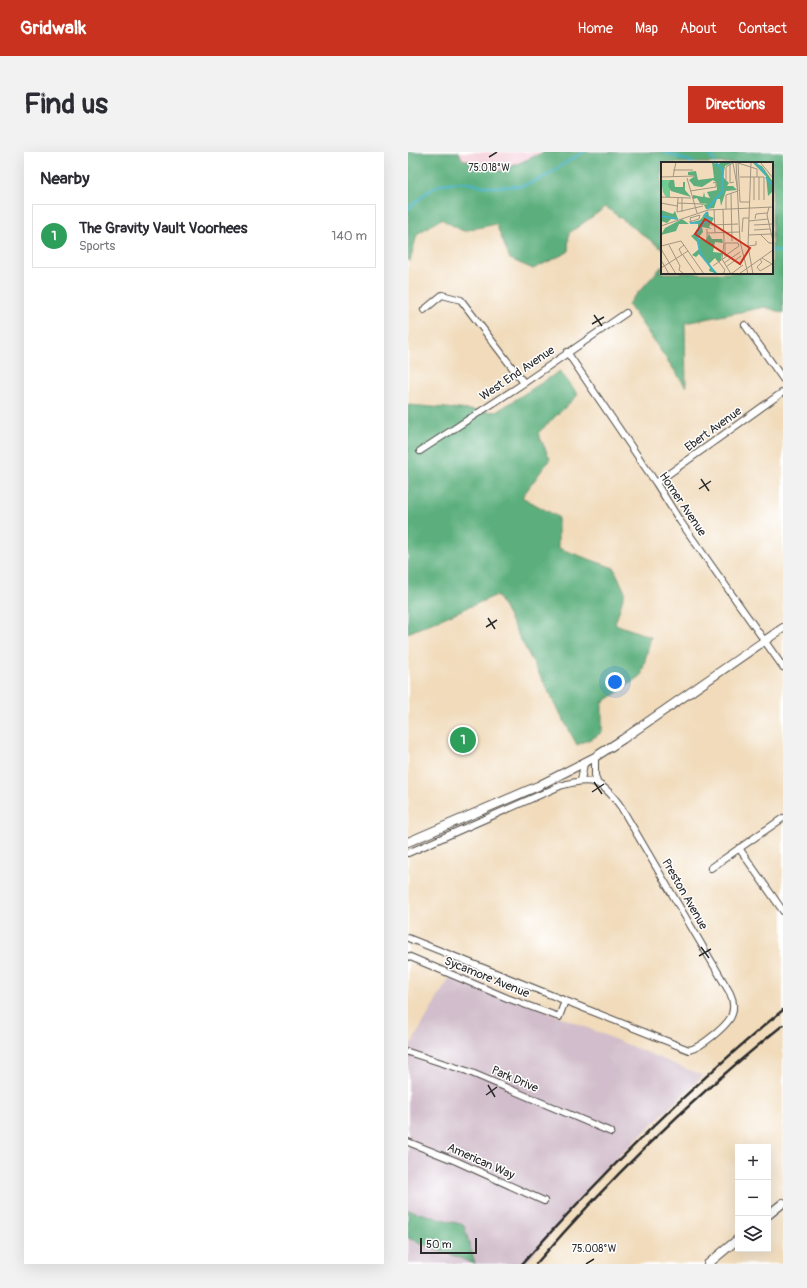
<!DOCTYPE html>
<html lang="en">
<head>
<meta charset="utf-8">
<style>
  :root { --surface:#fff; --page:#f2f2f3; --text:#2b2b33; --muted:#7c7c81; --line:#e1e1e2; --accent:#c8321e }
  body { margin:0; font-family:Pangolin,sans-serif; background:var(--page); color:var(--text) }
  .controls { position:absolute; right:12px; bottom:12px; display:grid; overflow:hidden; border-radius:0px; box-shadow:0 4px 16px #0002 }
  .controls button { width:36px; height:36px; display:grid; place-items:center; padding:0; border:0; border-bottom:1px solid var(--line); background:var(--surface); color:var(--text); font:20px sans-serif }
  .scale { position:absolute; left:12px; bottom:10px; width:57px; box-sizing:border-box; padding-left:4px; border:2px solid #2b2b2b; border-top:0; font-size:11px; line-height:14px; white-space:nowrap; color:#2b2b2b; -webkit-text-stroke:3px #fff; paint-order:stroke }
  .you { position:absolute; left:207px; top:530px; width:14px; height:14px; margin:-10px; border:3px solid #fff; border-radius:50%; background:#1a73e8; box-shadow:0 0 0 6px #1a73e833 }
  .badge { display:grid; place-items:center; width:26px; height:26px; border-radius:50%; background:var(--accent); color:#fff; font-size:13px; font-weight:700 }
  .pin { position:absolute; translate:-50% -50%; border:2px solid #fff; box-shadow:0 1px 4px #0006 }
  .list { margin:0; padding:0; list-style:none }
  h2 { display:flex; justify-content:space-between; align-items:center; height:52px; margin:0; padding:0 16px; font-size:17px }
  h2 small { font-size:13px; font-weight:400; color:var(--muted) }
  .list li { display:grid; grid-template-columns:26px 1fr auto; gap:12px; align-items:center; box-sizing:border-box; height:64px; margin:0 8px 8px; padding:0 8px; border:1px solid var(--line); border-radius:0px }
  .list b { display:block; font-size:15px; white-space:nowrap }
  .list p { margin:0; font-size:13px; white-space:nowrap; color:var(--muted) }
  .list em { font-size:13px; font-style:normal; color:var(--muted) }
  .icon { flex:none; width:22px; height:22px; fill:none; stroke:currentColor; stroke-width:2; stroke-linecap:round; stroke-linejoin:round }
  .map { position:relative; flex:none; width:375px; height:1112px; overflow:hidden; border-radius:0px }
  header { display:flex; align-items:center; gap:24px; box-sizing:border-box; height:56px; padding:0 20px; background:var(--accent); color:#fff }
  header strong { font-size:19px }
  nav { display:flex; gap:22px; margin-inline-start:auto; font-size:14px }
  .intro { display:flex; align-items:center; justify-content:space-between; box-sizing:border-box; height:96px; padding:0 24px }
  h1 { margin:0; font-size:28px }
  .button { padding:10px 18px; border-radius:0px; background:var(--accent); color:#fff; font-size:14px; font-weight:700 }
  main { display:flex; gap:24px; padding:0 24px }
  aside { flex:1; background:var(--surface); border-radius:0px; box-shadow:0 4px 16px #0002 }
  .map>svg:first-child { display:block }
  .built { fill:#f5cfda }
  .industrial { fill:#d1bdcb }
  .forest { fill:#5caf7d; stroke:#446d54 }
  .lines { fill:none; stroke-linecap:round; stroke-linejoin:round }
  .stream { stroke:#45b1c3; stroke-width:2.5 }
  .street-casing { stroke:#494541; stroke-width:8 }
  .secondary-casing { stroke:#494541; stroke-width:10 }
  .street { stroke:#fff; stroke-width:6 }
  .secondary { stroke:#fff; stroke-width:8 }
  .rail { stroke:#2b2b2b; stroke-width:2.5 }
  .ticks { fill:none; stroke:#2b2b2b; stroke-width:1.5 }
  .labels { text-anchor:middle; stroke-width:3; stroke-linejoin:round; paint-order:stroke }
  .street-label { font-size:12px; fill:#2b2b2b; stroke:#fff }
  .inset-river { fill:none; stroke:#45b1c3; stroke-width:2 }
  .inset-road { fill:none; stroke:#a29581; stroke-width:1 }
  .view { fill:#c8321e; fill-opacity:0.15; stroke:#c8321e; stroke-width:2 }
  .inset-edge { fill:none; stroke:#2b2b2b; stroke-width:2 }
  .ticks-label { font-size:10px; text-anchor:middle; fill:#2b2b2b; stroke:#fff; stroke-width:3; stroke-linejoin:round; paint-order:stroke }
</style>
</head>
<body>
<header>
<strong>Gridwalk</strong>
<nav><a>Home</a><a>Map</a><a>About</a><a>Contact</a></nav>
</header>
<div class="intro"><h1>Find us</h1><a class="button">Directions</a></div>
<main>
<aside>
<h2>Nearby<small></small></h2>
<ul class="list">
<li><span class="badge" style="background:#2e9e5b">1</span><div><b>The Gravity Vault Voorhees</b><p>Sports</p></div><em>140 m</em></li>
</ul>
</aside>
<div class="map">
<svg width="375" height="1112" viewBox="0 0 375 1112">
  <rect width="100%" height="100%" fill="#fff"/>
  <filter id="ink" filterUnits="userSpaceOnUse"><feTurbulence type="fractalNoise" baseFrequency=".025" numOctaves="2"/><feDisplacementMap in="SourceGraphic" scale="8" xChannelSelector="R" yChannelSelector="G"/><feConvolveMatrix kernelMatrix="1 2 1 2 8 2 1 2 1" color-interpolation-filters="sRGB"/></filter>
  <filter id="wash" filterUnits="userSpaceOnUse"><feTurbulence type="fractalNoise" baseFrequency=".012" numOctaves="4" result="noise"/><feDisplacementMap in="SourceGraphic" scale="16" xChannelSelector="R" yChannelSelector="G"/><feGaussianBlur stdDeviation="0.9" result="paint"/><feColorMatrix in="noise" values="0 0 0 0 0 0 0 0 0 0 0 0 0 0 0 0 0 1.4 0 .05"/><feComposite in="paint" operator="in"/></filter>
  <g filter="url(#wash)">
    <rect width="100%" height="100%" fill="#f1dbbb"/>
    <path class="built" d="M51,0H136L93,19L54,6Z"/>
    <path class="industrial" d="M45,820L295,924L192,1022L117,1112H0V1086L66,1111L56,1073L0,1058V897Z"/>
    <path class="forest" d="M0,0H51L54,7L93,19L136,0H375V161L357,155L277,171L278,235L220,152L254,114V121H364V11H254V97L198,55L161,81L160,100L125,117L102,107L88,72L55,79L33,67L9,82L2,109L0,108Z
      M152,219L170,243L130,281L142,307L114,345L150,365V396L206,416L217,440L207,472L243,485L233,524L194,551V580L187,585L169,593L89,443L0,481V253L88,260Z
      M0,1058L56,1073L67,1112L0,1086Z"/>
    <g class="lines">
      <path class="stream" d="M256,0L286,11
        M300,0L307,11
        M0,57L18,41L33,32L53,30L83,35L114,34L137,25L160,9L176,0
        M364,98L375,100"/>
    </g>
  </g>
  <g filter="url(#ink)">
    <g class="lines">
      <defs>
        <path id="street" d="M16,158L34,143L53,148L116,231
          M337,173L375,227
          M159,200L248,331L272,369L375,515
          M12,299L116,231L218,161
          M248,331L375,240
          M187,605V623L189,630
          M173,629L176,611
          M331,696L375,759
          M0,701L152,634C183,624 194,628 213,655L322,841C325,847 326,855 324,862C321,873 292,896 281,898L0,786
          M303,716L375,666
          M0,804L99,846L151,865L157,849
          M0,900L59,919L203,980
          M0,990L48,1009L136,1049"/>
        <path id="secondary" d="M0,690L130,634L187,605L215,587L375,476
          M360,1063L375,1051
          M300,1112L330,1087"/>
      </defs>
      <use href="#street" class="street-casing"/>
      <use href="#secondary" class="secondary-casing"/>
      <use href="#street" class="street"/>
      <use href="#secondary" class="secondary"/>
      <path class="rail" d="M114,1112C195,1021 281,935 375,858
        M128,1112C203,1025 285,945 375,873"/>
    </g>
  </g>
  <path class="ticks" d="M81,5L89,0M186,163L194,174M184,172L196,165M293,327L301,339M291,337L303,329M80,466L87,477M78,475L89,468M186,630L194,642M184,640L196,632M293,795L301,806M291,804L303,797M80,933L87,945M78,943L89,935M178,1112L186,1107"/>
  <g class="labels">
    <g class="street-label">
      <text transform="translate(109 221) rotate(-34)" y="4">West End Avenue</text>
      <text transform="translate(305 277) rotate(-36)" y="4">Ebert Avenue</text>
      <text transform="translate(275 352) rotate(56)" y="4">Homer Avenue</text>
      <text transform="translate(277 742) rotate(60)" y="4">Preston Avenue</text>
      <text transform="translate(79 825) rotate(22)" y="4">Sycamore Avenue</text>
      <text transform="translate(107 927) rotate(23)" y="4">Park Drive</text>
      <text transform="translate(73 1009) rotate(24)" y="4">American Way</text>
    </g>
  </g>
  <g transform="translate(253 10)">
    <rect width="112" height="112" fill="#f1dbbb"/>
    <path d="M0,18H9V35H5L2,30Z" fill="#71cb93"/>
    <path d="M51,0L57,3L60,0H73L64,4L62,15L68,21L66,24H72L76,28L65,29L60,44L59,37H56L53,46L45,47L43,43H38L47,42L39,41L36,36L32,37V33L42,35L43,30L44,35L49,36L46,30L56,28L55,20L52,18L41,25L33,24L28,18L34,14L27,13V10L35,9L37,18L53,16ZM91,0L101,4L112,20V29L107,34L105,14ZM9,18H13L14,25H22V20H24V28L30,35L10,29L7,24ZM0,48L12,52L14,49L17,57H10L6,61L0,59ZM47,49L48,54L53,56L48,65L51,67L41,65L42,70L37,76L44,79L48,72L51,77H61L62,81L54,80L52,90L61,91L60,98L57,100L54,96L48,102L57,112L48,109L49,105L38,92L35,95L31,93L38,87L36,80L30,74L37,69V62L29,61L39,58ZM21,57L28,62H18L15,69L0,73L4,66Z" fill="#5caf7d"/>
    <path class="inset-river" d="M94,0L105,13M105,15L112,25M46,47L61,30L62,8L55,1M0,54L17,57M43,60L36,72L39,91L55,112M29,61L47,60L49,57L43,54L46,50"/>
    <path class="inset-road" d="M75,0L79,79L87,112M77,0L79,40H88M90,0L87,84L92,112M99,0L112,16M77,1L96,7V15M69,2V21L73,20M12,8H32M0,15L34,14M12,15L15,0M79,15H103M93,15V38M98,15V38M103,15V38M26,16L36,51M29,29L55,25V20L52,21M70,31L71,79M0,35L30,36M0,41L16,44M16,41L43,42M108,45L106,53L112,79M53,47L54,71M62,47L63,81L61,97L70,112M65,47V33L77,29L72,1L65,5V18M16,50L42,44M16,50L17,36M21,50V36M94,57L95,52L106,51M88,59L107,57M28,60L38,57L39,53L29,56L30,59M50,63L77,62M93,63L112,62M0,64L47,48L112,45M46,67V80M93,68L109,67M81,70L82,56H88M46,71L78,70M87,73L110,72M100,73L108,81H112M64,81H77L78,84L64,94ZM8,83L19,104L18,108L23,112M0,84L20,79L43,112M87,84L95,83V79M0,87L15,112M21,93L18,87L23,83M22,93L35,112M99,97L101,100L96,105L99,109L111,102L101,96M0,98L8,112M58,100L64,108L62,112M63,101L79,90M52,104L66,94M65,105L80,94M0,106L27,89M70,112L82,103M78,112L112,88"/>
    <path class="view" d="M44,57L89,86L79,102L34,72Z"/>
    <rect width="112" height="112" class="inset-edge"/>
  </g>
  <g class="ticks-label">
    <text x="81" y="19">75.018°W</text>
    <text x="186" y="1100">75.008°W</text>
  </g>
</svg>
<div class="controls">
<button>+</button>
<button>−</button>
<button><svg class="icon" aria-label="layers" viewBox="0 0 24 24"><path d="M12 4l9 5-9 5-9-5zM3 14l9 5 9-5"/></svg></button>
</div>
<div class="scale">50 m</div>
<div class="you"></div>
<div class="pin badge" style="left:55px;top:588px;background:#2e9e5b">1</div>
</div>
</main>
</body>
</html>
